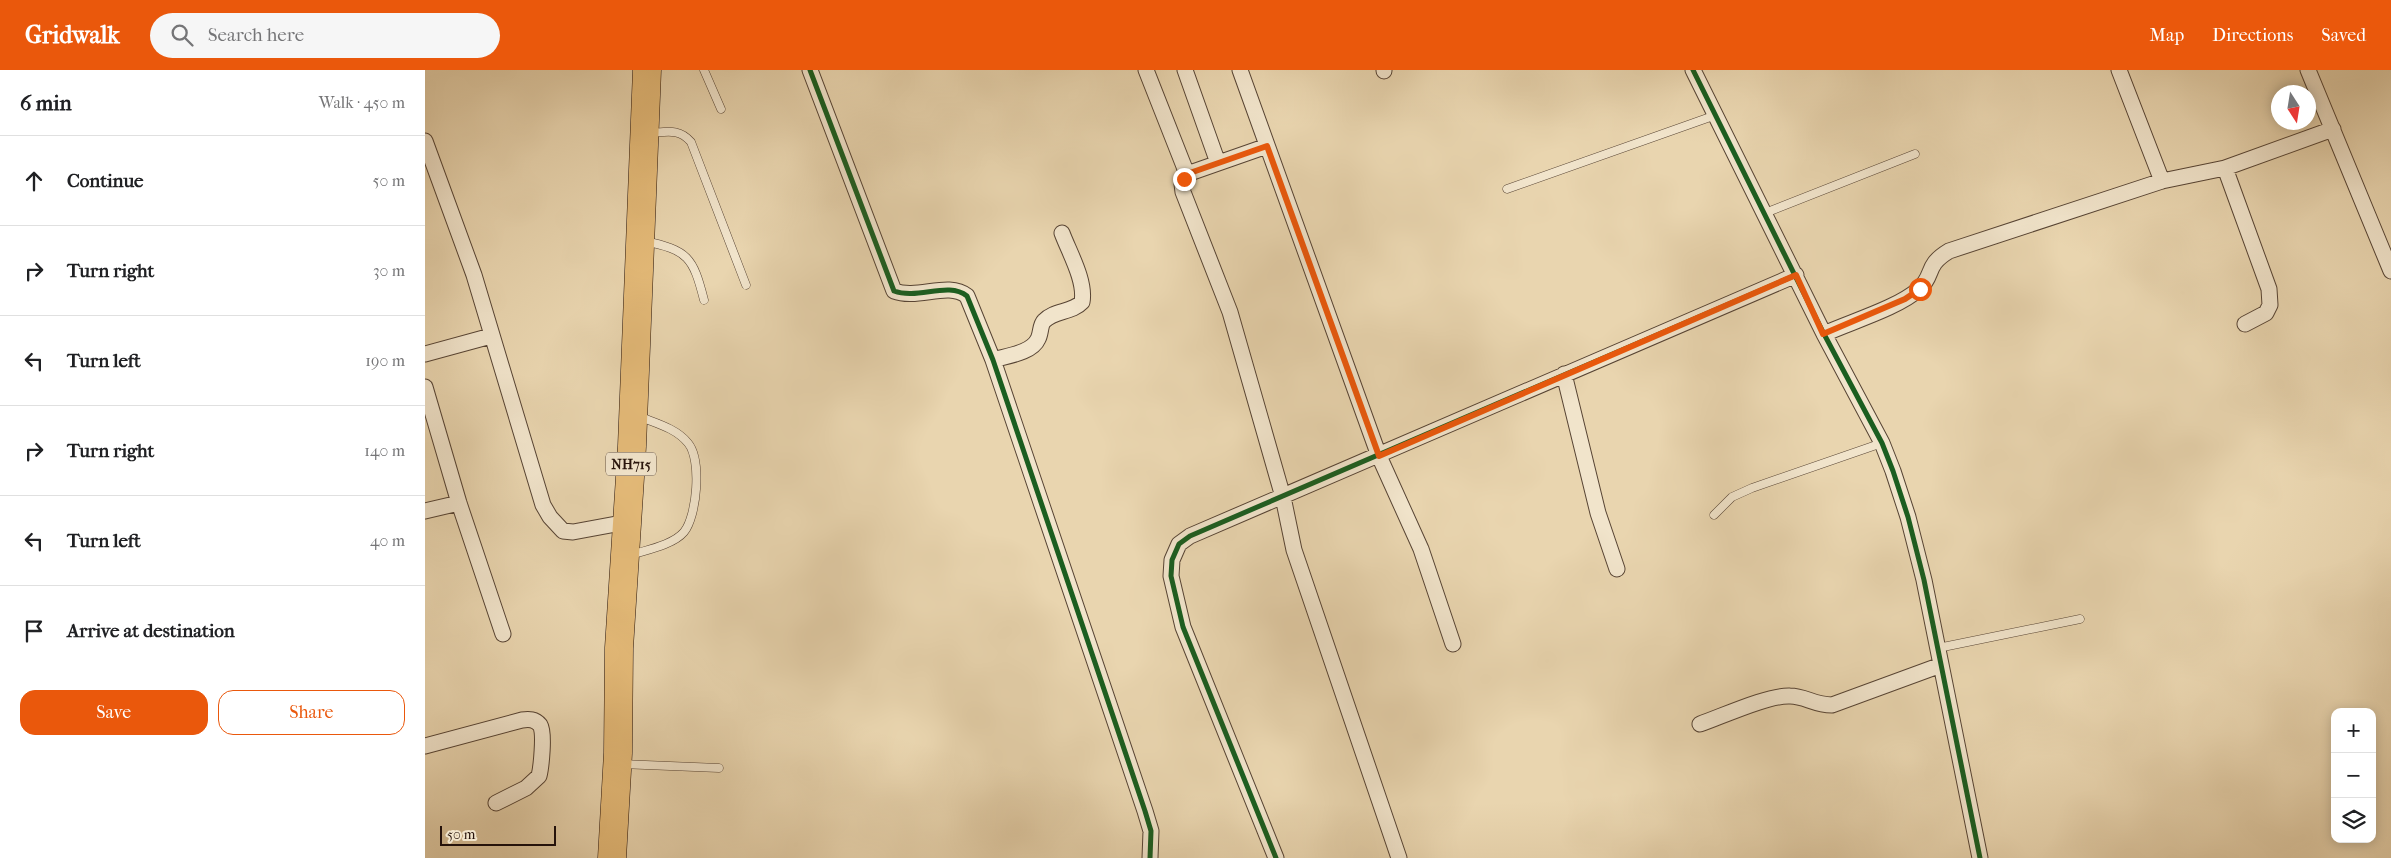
<!DOCTYPE html>
<html lang="en">
<head>
<meta charset="utf-8">
<style>
  :root { --surface:#fff; --page:#f6f6f6; --text:#202124; --muted:#757577; --line:#e0e0e0; --accent:#ea580c }
  body { margin:0; font-family:"IM FELL French Canon",serif; background:var(--page); color:var(--text) }
  .controls { position:absolute; right:15px; bottom:15px; display:grid; overflow:hidden; border-radius:10px; box-shadow:0 2px 12px #0003 }
  .controls button { width:45px; height:45px; display:grid; place-items:center; padding:0; border:0; border-bottom:1px solid var(--line); background:var(--surface); color:var(--text); font:25px sans-serif }
  .compass { position:absolute; left:1846px; top:15px; width:45px; height:45px; border-radius:50%; background:var(--surface); box-shadow:0 2px 12px #0003; rotate:168deg }
  .scale { position:absolute; left:15px; bottom:12px; width:116px; box-sizing:border-box; padding-left:5px; border:2px solid #26130b; border-top:0; font-size:14px; line-height:18px; white-space:nowrap; color:#26130b; -webkit-text-stroke:4px #f1e4cb; paint-order:stroke }
  .stop { position:absolute; width:15px; height:15px; margin:-11px; border:4px solid #ea580c; border-radius:50%; background:#fff }
  .stop.end { background:#ea580c; border-color:#fff; box-shadow:0 1px 5px #0008 }
  .list { margin:0; padding:0; list-style:none }
  h2 { display:flex; justify-content:space-between; align-items:center; height:65px; margin:0; padding:0 20px; font-size:21px }
  h2 small { font-size:16px; font-weight:400; color:var(--muted) }
  .list li { display:grid; grid-template-columns:32px 1fr auto; gap:15px; align-items:center; box-sizing:border-box; height:90px; padding:0 20px; border-top:1px solid var(--line) }
  .list b { display:block; font-size:19px; white-space:nowrap }
  .list em { font-size:16px; font-style:normal; color:var(--muted) }
  .actions { display:flex; gap:10px; padding:15px 20px }
  .actions a { flex:1; padding:11px 0; border:1px solid var(--accent); border-radius:15px; text-align:center; font-size:18px; color:var(--accent) }
  .actions .main { background:var(--accent); color:#fff }
  .icon { flex:none; width:28px; height:28px; fill:none; stroke:currentColor; stroke-width:2; stroke-linecap:round; stroke-linejoin:round }
  .map { position:relative; flex:none; width:1966px; height:788px; overflow:hidden }
  header { display:flex; align-items:center; gap:30px; box-sizing:border-box; height:70px; padding:0 25px; background:var(--accent); color:#fff }
  header strong { font-size:24px }
  nav { display:flex; gap:28px; margin-inline-start:auto; font-size:18px }
  .search { width:350px; height:45px; background:var(--page); display:flex; align-items:center; gap:12px; box-sizing:border-box; padding:0 18px; border-radius:28px; color:var(--muted); font-size:19px }
  main { display:flex }
  aside { flex:1; background:var(--surface) }
  .map>svg:first-child { display:block }
  .lines { fill:none; stroke-linecap:round; stroke-linejoin:round }
  .lane-casing { stroke:#574434; stroke-width:9 }
  .street-casing { stroke:#574434; stroke-width:17 }
  .highway-casing { stroke:#26130b; stroke-width:29 }
  .lane { stroke:#f1e4cb; stroke-width:8 }
  .street { stroke:#f1e4cb; stroke-width:15 }
  .highway { stroke:#e4ba78; stroke-width:28 }
  .cycleway-casing { stroke:#f1e4cb; stroke-width:8 }
  .cycleway { stroke:#1b5e20; stroke-width:5 }
  .route { stroke:#ea580c; stroke-width:6 }
  .labels { text-anchor:middle; stroke-width:4; stroke-linejoin:round; paint-order:stroke }
  .shield { fill:#f1e4cb; stroke:#635245; stroke-width:1 }
  .shield-label { font-size:14px; font-weight:bold; fill:#26130b }
</style>
</head>
<body>
<header>
<strong>Gridwalk</strong>
<div class="search"><svg class="icon" aria-label="search" viewBox="0 0 24 24"><circle cx="10" cy="10" r="6"/><path d="M15 15l6 6"/></svg>Search here</div>
<nav><a>Map</a><a>Directions</a><a>Saved</a></nav>
</header>
<main>
<aside>
<h2>6 min<small>Walk · 450 m</small></h2>
<ul class="list">
<li><svg class="icon" aria-label="ahead" viewBox="0 0 24 24"><path d="M12 20V5M6 11l6-6 6 6"/></svg><div><b>Continue</b></div><em>50 m</em></li>
<li><svg class="icon" aria-label="right" viewBox="0 0 24 24"><path d="M7 20v-9h11M14 6l5 5-5 5"/></svg><div><b>Turn right</b></div><em>30 m</em></li>
<li><svg class="icon" aria-label="left" viewBox="0 0 24 24"><path d="M17 20v-9H6M10 6l-5 5 5 5"/></svg><div><b>Turn left</b></div><em>190 m</em></li>
<li><svg class="icon" aria-label="right" viewBox="0 0 24 24"><path d="M7 20v-9h11M14 6l5 5-5 5"/></svg><div><b>Turn right</b></div><em>140 m</em></li>
<li><svg class="icon" aria-label="left" viewBox="0 0 24 24"><path d="M17 20v-9H6M10 6l-5 5 5 5"/></svg><div><b>Turn left</b></div><em>40 m</em></li>
<li><svg class="icon" aria-label="arrive" viewBox="0 0 24 24"><path d="M6 21V4h12l-3 4 3 4H6"/></svg><div><b>Arrive at destination</b></div></li>
</ul>
<div class="actions"><a class="main">Save</a><a>Share</a></div>
</aside>
<div class="map">
<svg width="1966" height="788" viewBox="0 0 1966 788">
  <rect width="100%" height="100%" fill="#e9d5af"/>
  <filter id="stains"><feTurbulence type="fractalNoise" baseFrequency=".004" numOctaves="4"/><feColorMatrix values="0 0 0 0 .2 0 0 0 0 .09 0 0 0 0 .02 0 0 0 .5 -.17"/></filter>
  <radialGradient id="worn" r=".72"><stop offset=".6" stop-color="#630" stop-opacity="0"/><stop offset="1" stop-color="#630" stop-opacity=".3"/></radialGradient>
  <g class="lines">
    <defs>
      <path id="lane" d="M279,0L296,39
        M225,63C242,62 254,58 266,72L321,215
        M1082,119L1291,45
        M1340,143L1490,84
        M219,171C263,180 268,187 279,230
        M1289,445L1307,427L1327,418L1457,373
        M206,485C221,480 248,475 259,462C272,446 277,390 263,373C251,358 230,353 213,346
        M1513,578L1655,549
        M196,694L294,698"/>
      <path id="street" d="M385,0L469,221C493,230 523,211 542,226L568,290L720,741L726,761L725,788
        M721,0L762,104L757,114L758,122L805,242L858,427L869,480L974,788
        M760,0L793,93
        M815,0L954,386L996,479L1028,574
        M959,0V1
        M1268,0L1399,264L1457,373L1468,401L1483,447L1499,510L1555,788
        M1694,0L1737,111
        M1883,0L1966,201
        M0,71L49,205L118,435L125,447L138,461L148,462L202,452
        M1800,98L1844,219L1845,235L1841,243L1820,254
        M762,104L842,76
        M1399,264C1425,252 1473,238 1494,219C1510,205 1499,196 1524,181L1737,111L1800,98L1908,59
        M0,284L66,266
        M568,290C581,286 607,283 613,269C616,264 615,255 619,251C629,240 647,243 657,232C661,211 644,182 637,163
        M1139,304L1173,443L1192,499
        M0,317L34,433L78,564
        M0,441L34,433
        M1275,654C1298,646 1343,625 1365,626C1380,626 1389,635 1407,635L1516,595
        M0,676L97,650C104,649 110,649 115,655C120,663 116,698 114,706L101,718L71,733
        M851,788L758,557L746,506L747,490L754,474L765,466L1371,205"/>
      <path id="highway" d="M187,788L193,683L194,578L207,376L222,0"/>
    </defs>
    <use href="#lane" class="lane-casing"/>
    <use href="#street" class="street-casing"/>
    <use href="#highway" class="highway-casing"/>
    <use href="#lane" class="lane"/>
    <use href="#street" class="street"/>
    <use href="#highway" class="highway"/>
    <defs>
      <path id="cycleway" d="M385,0L469,221C493,230 523,211 542,226L568,290L720,741L726,761L725,788
        M1268,0L1399,264L1457,373L1468,401L1483,447L1499,510L1555,788
        M851,788L758,557L746,506L747,490L754,474L765,466L1371,205"/>
    </defs>
    <use href="#cycleway" class="cycleway-casing"/>
    <use href="#cycleway" class="cycleway"/>
  </g>
  <g class="lines">
    <path class="route" d="M759,109L762,104L842,76L954,386L1371,205L1398,264L1480,229L1495,219"/>
  </g>
  <g class="labels">
    <rect class="shield" x="181" y="382.5" width="50" height="23" rx="4"/>
    <g class="shield-label">
      <text x="206" y="399">NH715</text>
    </g>
  </g>
  <rect width="100%" height="100%" filter="url(#stains)"/>
  <rect width="100%" height="100%" fill="url(#worn)"/>
</svg>
<div class="controls">
<button>+</button>
<button>−</button>
<button><svg class="icon" aria-label="layers" viewBox="0 0 24 24"><path d="M12 4l9 5-9 5-9-5zM3 14l9 5 9-5"/></svg></button>
</div>
<svg class="compass" viewBox="-18 -18 36 36"><path d="M0-13l5 13h-10z" fill="#e53935"/><path d="M0 13l5-13h-10z" fill="#757577"/></svg>
<div class="scale">50 m</div>
<div class="stop" style="left:1495px;top:219px"></div>
<div class="stop end" style="left:759px;top:109px"></div>
</div>
</main>
</body>
</html>
